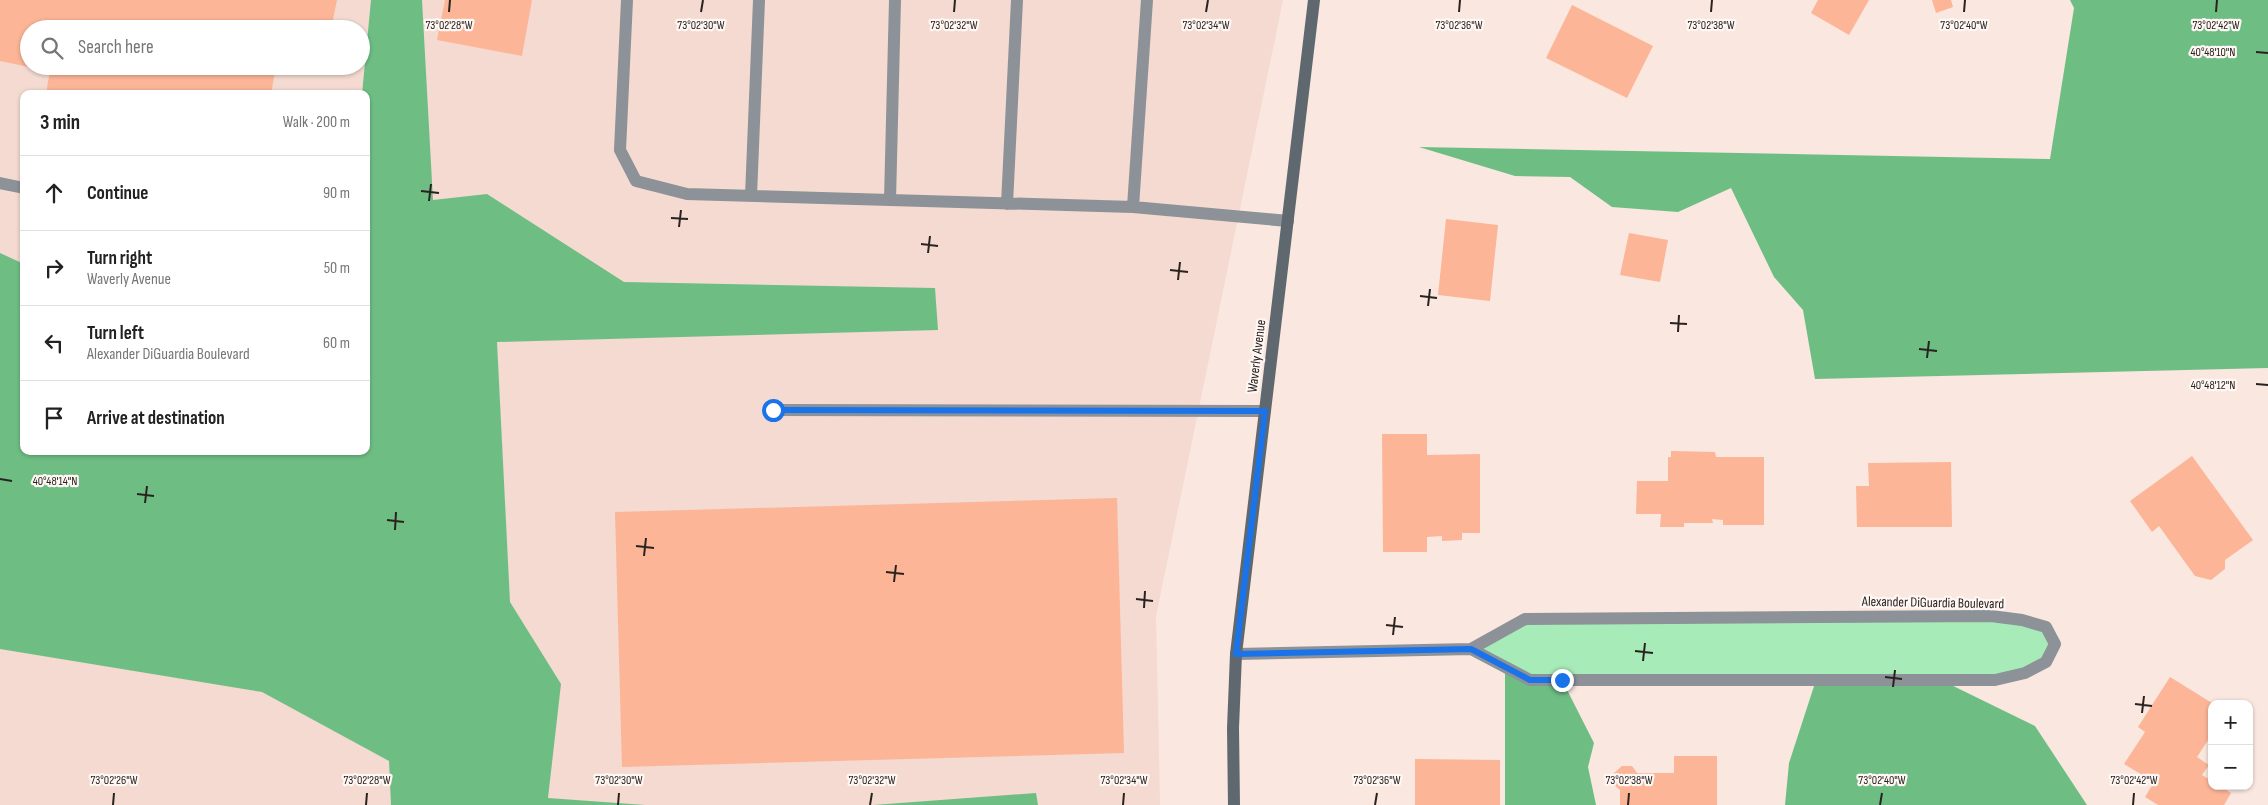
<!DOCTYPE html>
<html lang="en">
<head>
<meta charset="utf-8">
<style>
  :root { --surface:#fff; --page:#f2f2f2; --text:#222; --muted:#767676; --line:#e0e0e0 }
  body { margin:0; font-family:"Sofia Sans Condensed",sans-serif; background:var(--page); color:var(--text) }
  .controls { position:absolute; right:15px; bottom:15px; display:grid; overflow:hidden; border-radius:10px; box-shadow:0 1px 4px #0004 }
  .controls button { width:45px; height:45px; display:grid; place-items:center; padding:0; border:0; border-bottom:1px solid var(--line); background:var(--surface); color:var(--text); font:25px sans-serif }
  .stop { position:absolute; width:15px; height:15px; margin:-11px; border:4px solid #1a73e8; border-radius:50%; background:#fff }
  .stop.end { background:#1a73e8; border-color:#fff; box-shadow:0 1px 5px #0008 }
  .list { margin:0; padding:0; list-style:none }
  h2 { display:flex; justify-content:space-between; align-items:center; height:65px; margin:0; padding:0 20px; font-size:21px }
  h2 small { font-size:16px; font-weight:400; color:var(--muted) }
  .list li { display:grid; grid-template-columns:32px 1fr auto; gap:15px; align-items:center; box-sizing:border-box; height:75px; padding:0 20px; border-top:1px solid var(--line) }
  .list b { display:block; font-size:19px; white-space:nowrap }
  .list p { margin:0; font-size:16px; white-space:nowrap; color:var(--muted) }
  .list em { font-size:16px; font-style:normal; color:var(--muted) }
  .icon { flex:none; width:28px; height:28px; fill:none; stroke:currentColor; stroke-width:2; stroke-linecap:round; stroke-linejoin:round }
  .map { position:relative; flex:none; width:2268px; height:805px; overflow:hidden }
  .search { position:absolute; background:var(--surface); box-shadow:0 1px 4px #0004; left:20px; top:20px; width:350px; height:55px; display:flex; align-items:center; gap:12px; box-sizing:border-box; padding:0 18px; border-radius:28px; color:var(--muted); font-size:19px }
  .panel { position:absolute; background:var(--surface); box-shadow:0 1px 4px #0004; left:20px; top:90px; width:350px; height:365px; border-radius:10px }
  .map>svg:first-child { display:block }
  .built { fill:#f4dad0; fill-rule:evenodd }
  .green { fill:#a7ebb8 }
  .forest { fill:#6ebe84 }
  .building { fill:#fcb597 }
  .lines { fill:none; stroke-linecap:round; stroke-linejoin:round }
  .lane { stroke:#8c9297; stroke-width:12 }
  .street { stroke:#8c9297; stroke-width:12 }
  .secondary { stroke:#5f686f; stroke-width:12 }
  .route { stroke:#1a73e8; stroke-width:6 }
  .ticks { fill:none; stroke:#29221f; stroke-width:2 }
  .labels { text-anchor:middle; stroke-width:4.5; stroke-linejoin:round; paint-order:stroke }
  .street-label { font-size:14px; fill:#29221f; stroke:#fef7f4 }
  .ticks-label { font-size:12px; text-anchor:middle; fill:#29221f; stroke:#fef7f4; stroke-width:4.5; stroke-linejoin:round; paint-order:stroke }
</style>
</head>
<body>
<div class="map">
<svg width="2268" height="805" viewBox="0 0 2268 805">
  <rect width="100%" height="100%" fill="#f9e7e0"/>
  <path class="built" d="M0,0H1283L1156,616L1160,805H0ZM29,29H361V66H29ZM24,94H366V451H24Z"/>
  <path class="green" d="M1991,616L2046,627L2055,644L2046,662L1995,680H1530L1471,649L1525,619Z"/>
  <path class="forest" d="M371,0H422L433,200L487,194L624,282L935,288L938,330L497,342L510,602L561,684L548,798L645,805H391L389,761L262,692L0,649V253L24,264V451H366V94H362Z
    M2070,0H2268V368L1815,379L1803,310L1774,277L1731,188L1678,212L1612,207L1570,177L1515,176L1419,147L2050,159L2074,8Z
    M1505,667L1530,680H1562L1594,743L1588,767L1596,805H1505Z
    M1816,680H1941L2035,726L2087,805H1785L1789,763Z
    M1036,793L1038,805H873Z"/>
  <path class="building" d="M0,0H337L331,29H29V67L0,61Z
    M445,0H532L522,56L437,40Z
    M1818,0H1869L1849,35L1811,13Z
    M1932,0H1951L1953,7L1936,13Z
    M1572,5L1653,46L1627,98L1546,58Z
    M32,66H276L271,94H46L50,70Z
    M1446,219L1498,225L1490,301L1438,295Z
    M1629,233L1668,240L1660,282L1620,275Z
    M1382,434H1427V455L1480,454V533H1462V540L1442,541V536L1427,537V552H1383Z
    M1671,451L1715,452L1716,457H1764V525H1723V520L1712,519L1713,523H1684V527H1660L1661,514H1636L1637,481H1668V457H1671Z
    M2192,456L2253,540L2225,560V569L2211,580L2195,576L2159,526L2152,532L2130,501Z
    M1951,462L1952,527H1857L1856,486H1869L1868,463Z
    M1117,498L1124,753L622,767L615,512Z
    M2170,677L2212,703V734L2197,757L2209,765L2202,775L2212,781V786H2220L2231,793L2224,805H2158L2145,797L2154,782L2124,764L2145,732L2138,727Z
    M1674,756H1717V805H1620V790L1613,784L1614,773L1622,766H1632L1637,773H1674Z
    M1415,759L1500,760V805H1415Z"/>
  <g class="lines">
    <path class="lane" d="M627,0L620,150L636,181L687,194L1133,207
      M1147,0L1133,207L1288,221
      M0,183L24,188
      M751,196L759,0
      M890,200L895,0
      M1007,204L1017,0
      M773,410L1265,411"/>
    <path class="street" d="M1236,654L1471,649L1525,619L1991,616L2022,620L2046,627L2055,644L2046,662L2025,673L1995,680H1530L1471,649"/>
    <path class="secondary" d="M1234,805L1233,728L1236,654L1314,0"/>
  </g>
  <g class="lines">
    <path class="route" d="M773,410L1265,411L1236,654L1471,649L1530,680H1562"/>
  </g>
  <path class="ticks" d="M449,12L450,0M701,12L703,0M954,12L955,0M1206,12L1208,0M1459,12L1460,0M1711,12L1712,0M1964,12L1965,0M2216,12L2217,0M2256,52L2268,53M421,191L439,193M429,201L431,184M671,218L688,219M679,227L681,210M921,244L938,246M928,253L930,236M1170,270L1188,272M1178,280L1180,262M1420,296L1437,298M1428,306L1430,289M1670,323L1687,324M1678,332L1679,315M1919,349L1937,351M1927,358L1929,341M2256,384L2268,385M0,479L12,481M137,494L154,496M145,503L147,486M387,520L404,522M395,530L396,512M636,546L654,548M644,556L646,538M886,572L904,574M894,582L896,565M1136,599L1153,601M1144,608L1145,591M1386,625L1403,627M1393,635L1395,617M1635,651L1653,653M1643,661L1645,643M1885,677L1902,679M1893,687L1895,670M2135,704L2152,706M2142,713L2144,696M113,805L114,793M366,805L367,793M618,805L619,793M870,805L872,793M1123,805L1124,793M1375,805L1377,793M1628,805L1629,793M1880,805L1882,793M2133,805L2134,793"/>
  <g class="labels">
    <g class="street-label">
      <text transform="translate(1256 356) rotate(-83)" y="5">Waverly Avenue</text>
      <text transform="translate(1933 602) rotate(1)" y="5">Alexander DiGuardia Boulevard</text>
    </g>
  </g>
  <g class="ticks-label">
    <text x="449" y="29">73°02'28"W</text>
    <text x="701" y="29">73°02'30"W</text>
    <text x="954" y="29">73°02'32"W</text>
    <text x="1206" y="29">73°02'34"W</text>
    <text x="1459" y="29">73°02'36"W</text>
    <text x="1711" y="29">73°02'38"W</text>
    <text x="1964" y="29">73°02'40"W</text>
    <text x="2216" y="29">73°02'42"W</text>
    <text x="2213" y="56">40°48'10"N</text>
    <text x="2213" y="389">40°48'12"N</text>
    <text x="55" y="485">40°48'14"N</text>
    <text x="114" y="784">73°02'26"W</text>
    <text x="367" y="784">73°02'28"W</text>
    <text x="619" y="784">73°02'30"W</text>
    <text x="872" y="784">73°02'32"W</text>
    <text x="1124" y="784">73°02'34"W</text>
    <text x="1377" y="784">73°02'36"W</text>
    <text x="1629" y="784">73°02'38"W</text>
    <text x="1882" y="784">73°02'40"W</text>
    <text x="2134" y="784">73°02'42"W</text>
  </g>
</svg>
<div class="controls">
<button>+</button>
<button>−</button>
</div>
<div class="stop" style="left:773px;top:410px"></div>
<div class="stop end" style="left:1562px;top:680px"></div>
<div class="search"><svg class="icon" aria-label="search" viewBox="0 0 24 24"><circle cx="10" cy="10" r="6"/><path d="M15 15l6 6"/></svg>Search here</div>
<section class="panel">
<h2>3 min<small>Walk · 200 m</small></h2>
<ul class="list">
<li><svg class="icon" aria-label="ahead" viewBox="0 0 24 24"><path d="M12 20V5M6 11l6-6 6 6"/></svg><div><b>Continue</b></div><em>90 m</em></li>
<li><svg class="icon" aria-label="right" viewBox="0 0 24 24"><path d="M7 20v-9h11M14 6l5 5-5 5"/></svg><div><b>Turn right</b><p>Waverly Avenue</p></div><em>50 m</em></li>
<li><svg class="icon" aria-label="left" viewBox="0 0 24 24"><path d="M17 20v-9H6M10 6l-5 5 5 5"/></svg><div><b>Turn left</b><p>Alexander DiGuardia Boulevard</p></div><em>60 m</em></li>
<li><svg class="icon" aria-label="arrive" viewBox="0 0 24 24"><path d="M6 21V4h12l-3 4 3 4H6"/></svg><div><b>Arrive at destination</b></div></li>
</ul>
</section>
</div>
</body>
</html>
